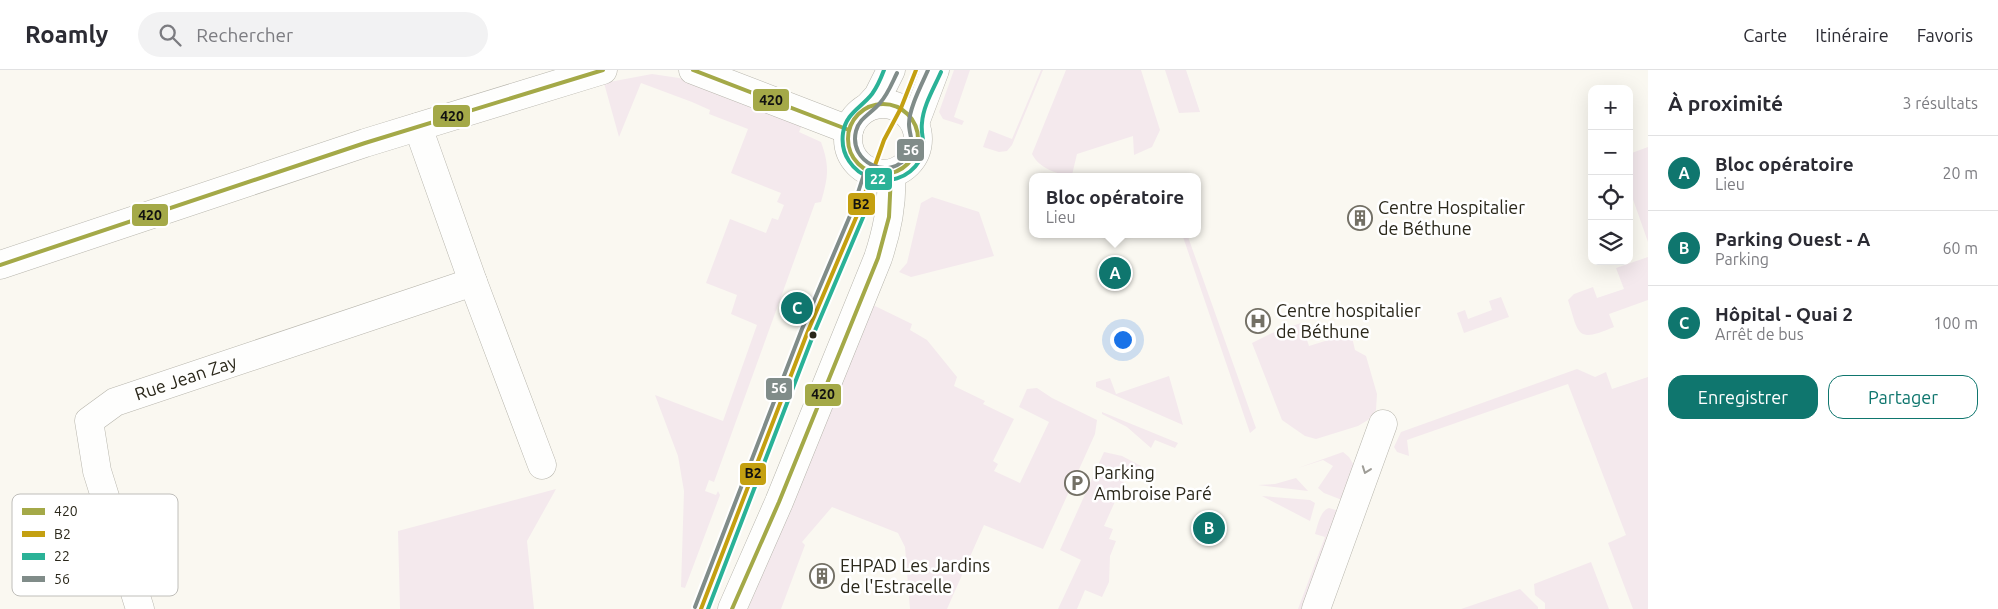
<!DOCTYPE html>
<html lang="fr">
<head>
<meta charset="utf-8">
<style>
  :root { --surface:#fff; --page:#f2f2f3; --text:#2b2b33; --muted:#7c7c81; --line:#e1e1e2; --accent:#0f766e }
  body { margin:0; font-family:Ubuntu,sans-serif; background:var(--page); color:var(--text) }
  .controls { position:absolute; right:15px; top:15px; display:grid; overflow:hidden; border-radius:10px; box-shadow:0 5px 20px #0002 }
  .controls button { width:45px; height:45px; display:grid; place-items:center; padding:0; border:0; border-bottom:1px solid var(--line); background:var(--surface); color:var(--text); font:25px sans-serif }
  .you { position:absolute; left:1122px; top:269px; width:18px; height:18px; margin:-12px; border:4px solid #fff; border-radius:50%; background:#1a73e8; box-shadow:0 0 0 8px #1a73e833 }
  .badge { display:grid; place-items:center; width:32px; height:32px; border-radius:50%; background:var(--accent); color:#fff; font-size:16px; font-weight:700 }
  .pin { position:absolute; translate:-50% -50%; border:2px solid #fff; box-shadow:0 1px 5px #0006 }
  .popup { position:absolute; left:1029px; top:103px; width:172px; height:65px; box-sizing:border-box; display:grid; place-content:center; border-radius:10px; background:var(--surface); filter:drop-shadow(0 1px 4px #0005); font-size:16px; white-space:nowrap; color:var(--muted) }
  .popup b { font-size:19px; color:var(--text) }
  .popup::after { content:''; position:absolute; left:50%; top:100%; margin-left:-10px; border:10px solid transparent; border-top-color:var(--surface) }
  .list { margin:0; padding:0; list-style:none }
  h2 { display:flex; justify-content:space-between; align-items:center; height:65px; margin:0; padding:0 20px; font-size:21px }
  h2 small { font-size:16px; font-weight:400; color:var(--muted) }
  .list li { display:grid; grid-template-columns:32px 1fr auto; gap:15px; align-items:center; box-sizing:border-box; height:75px; padding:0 20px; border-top:1px solid var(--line) }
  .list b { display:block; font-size:19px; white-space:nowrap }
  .list p { margin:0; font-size:16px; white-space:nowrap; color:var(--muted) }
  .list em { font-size:16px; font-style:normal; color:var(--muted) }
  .actions { display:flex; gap:10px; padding:15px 20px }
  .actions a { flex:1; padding:11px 0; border:1px solid var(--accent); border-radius:15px; text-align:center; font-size:18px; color:var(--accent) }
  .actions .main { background:var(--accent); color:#fff }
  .icon { flex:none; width:28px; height:28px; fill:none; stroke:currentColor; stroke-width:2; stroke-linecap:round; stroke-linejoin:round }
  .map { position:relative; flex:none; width:1648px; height:539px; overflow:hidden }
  header { display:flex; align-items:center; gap:30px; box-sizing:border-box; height:70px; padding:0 25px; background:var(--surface); border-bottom:1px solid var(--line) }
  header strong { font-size:24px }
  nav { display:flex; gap:28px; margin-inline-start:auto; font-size:18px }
  .search { width:350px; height:45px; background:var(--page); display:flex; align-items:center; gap:12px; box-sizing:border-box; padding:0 18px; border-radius:28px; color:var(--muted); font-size:19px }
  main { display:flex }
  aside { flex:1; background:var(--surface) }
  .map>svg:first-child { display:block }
  .green { fill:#f4e9ed }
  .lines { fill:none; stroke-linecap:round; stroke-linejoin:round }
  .minor-casing { stroke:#b7b5ac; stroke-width:29 }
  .minor { stroke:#fefefd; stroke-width:28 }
  .bus-1-casing { stroke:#fff; stroke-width:8 }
  .bus-2-casing { stroke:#fff; stroke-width:8 }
  .bus-3-casing { stroke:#fff; stroke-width:8 }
  .bus-4-casing { stroke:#fff; stroke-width:8 }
  .bus-1 { stroke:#a4a948; stroke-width:4 }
  .bus-2 { stroke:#c4a011; stroke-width:4 }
  .bus-3 { stroke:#2ab297; stroke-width:4 }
  .bus-4 { stroke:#808c89; stroke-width:4 }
  .oneway { stroke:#9f9d97 }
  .bus-dot { fill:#2a271a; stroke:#fff; stroke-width:2 }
  .labels { text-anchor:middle; stroke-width:5; stroke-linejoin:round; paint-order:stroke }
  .poi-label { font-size:18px; fill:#2a271a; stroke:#fff; text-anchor:start }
  .street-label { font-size:18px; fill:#2a271a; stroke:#fff }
  .key { fill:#fff; stroke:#bfbeba; stroke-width:1 }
  .key-label { font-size:14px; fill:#2a271a }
  .line-badge { stroke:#fff; stroke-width:2 }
  .badge-label { font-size:14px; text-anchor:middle; font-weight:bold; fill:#fff }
  .pale-badge-label { font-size:14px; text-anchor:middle; font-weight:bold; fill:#111 }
</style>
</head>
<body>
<header>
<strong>Roamly</strong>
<div class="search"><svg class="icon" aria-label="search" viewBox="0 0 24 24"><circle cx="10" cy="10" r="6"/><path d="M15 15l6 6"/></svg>Rechercher</div>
<nav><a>Carte</a><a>Itinéraire</a><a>Favoris</a></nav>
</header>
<main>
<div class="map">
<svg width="1648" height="539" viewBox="0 0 1648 539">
  <rect width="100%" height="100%" fill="#faf8f1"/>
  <path class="green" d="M954,0H970L954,47L964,51L962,55L943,49L939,42Z
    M1041,0H1043L1012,75L1007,81L999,82L983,77L989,60L1012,69Z
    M1066,0H1141L1160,60L1152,77L1134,85L1133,66L1077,84L1072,105C1057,105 1039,98 1032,84Z
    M1165,0H1186L1200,42L1179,43Z
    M652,4L679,8L781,43L803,53L799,62L821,72C830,97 828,107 821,132L815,133L714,412L709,410L705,421L716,425L718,421L720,425L685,518L681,517L684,421L678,386L655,325L723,351L757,255L731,244L737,225L706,213L730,149L766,163L772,148L778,150L784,135L777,132L781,123L731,103L748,59L709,44L710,40L692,32L641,13L619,67L604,13Z
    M1648,77V172L1629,118V84Z
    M932,127L979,142L994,186L911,207L899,202L907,193L921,133Z
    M1182,164H1187L1256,358L1250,363Z
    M1648,187V230L1609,244L1614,257C1576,273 1579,265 1568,230L1574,224L1593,217L1597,228L1624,219L1616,198Z
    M1501,227L1509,247L1464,263L1457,243L1465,240L1468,249L1492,240L1489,231Z
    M873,235L912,254L910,260L927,270L957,307L954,316L985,331L983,334L1014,349L993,391L998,394L994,401L1020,413L1049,352L1019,337L1027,319L1037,318L1052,328L1097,350L1095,364L1043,479L984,455L947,539H910L905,477L898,463L832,437L802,472L805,475L781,539H748Z
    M1301,253L1309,276L1351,263L1355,280L1366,286L1377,324L1376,340L1368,350L1358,356L1316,369L1305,366L1282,350L1252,273L1272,263Z
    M1577,299L1595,307L1606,302L1612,319L1648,307V539H1633L1608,473L1626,465L1568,314L1407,370L1409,386L1397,382L1394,377L1401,362Z
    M1169,306L1183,355L1096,317V312L1110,308L1116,324Z
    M1102,342L1178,373L1175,378L1155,370L1151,378L1127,357L1102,344Z
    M1104,382L1122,386L1141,396L1140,399L1131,396L1104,456L1113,459L1109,469L1116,471L1110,486L1109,512L1102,527L1085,520L1077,539H1058L1081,490L1060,480Z
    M1343,382L1349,387L1355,397L1342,430L1324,423L1318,418L1333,396L1323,390L1298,398Z
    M1296,408L1308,421L1258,415L1275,414Z
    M556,419L527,471L534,539H400L398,461Z
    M1262,426L1310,430L1315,433L1310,451Z
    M1329,438L1339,441L1305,539H1298L1325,467L1315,464C1318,455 1320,441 1329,438Z
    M1591,492L1609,539H1545V533L1535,525L1534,514Z
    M1520,519L1538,537V539H1461Z"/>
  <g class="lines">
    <defs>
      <g id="minor">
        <path d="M693,0L849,60"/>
        <circle cx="883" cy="69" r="35"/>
        <path d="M868,37L878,26L891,0"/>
        <path d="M915,53L935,0"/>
        <path d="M418,57L473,212L542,395"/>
        <path d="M0,195L365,73L603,0"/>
        <path id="s1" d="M140,539L97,401L89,351L115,332L473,212"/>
        <path d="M732,539L779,432L878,188C887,161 893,133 891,104"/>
        <path d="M1316,539L1383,354"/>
      </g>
    </defs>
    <use href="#minor" class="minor-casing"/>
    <use href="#minor" class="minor"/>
    <defs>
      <path id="bus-1" d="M693,0L849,60
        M848 69a35 35 0 1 1 70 0a35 35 0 1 1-70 0Z
        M0,195L365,73L603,0
        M732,539L779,432L878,188L889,147L891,104"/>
      <path id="bus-2" d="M701,539L808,261L858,143L884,70L901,38L916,0"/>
      <path id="bus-3" d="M884,0C881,8 877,17 872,24C861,38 846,43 843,63C837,107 896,129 920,90C928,77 920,66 922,53C923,36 934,18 941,2
        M708,539L814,263L864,145L877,105"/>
      <path id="bus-4" d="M897,3C892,13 888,24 880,33C872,43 859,48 856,61C848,93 891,113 909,84C915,74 909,64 909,54C909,38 922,14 928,0
        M695,537L802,259L852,141L865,101"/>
    </defs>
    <use href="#bus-1" class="bus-1-casing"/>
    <use href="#bus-2" class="bus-2-casing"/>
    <use href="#bus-3" class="bus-3-casing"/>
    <use href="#bus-4" class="bus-4-casing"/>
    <use href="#bus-1" class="bus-1"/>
    <use href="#bus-2" class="bus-2"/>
    <use href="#bus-3" class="bus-3"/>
    <use href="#bus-4" class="bus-4"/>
  </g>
  <defs><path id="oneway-chevron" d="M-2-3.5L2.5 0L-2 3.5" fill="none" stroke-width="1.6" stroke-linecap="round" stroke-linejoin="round" transform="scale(1.25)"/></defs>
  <use class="oneway" href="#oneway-chevron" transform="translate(1366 400) rotate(110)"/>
  <defs>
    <symbol id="building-ring" viewBox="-11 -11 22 22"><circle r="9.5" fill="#fff" stroke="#737065" stroke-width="1.5"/><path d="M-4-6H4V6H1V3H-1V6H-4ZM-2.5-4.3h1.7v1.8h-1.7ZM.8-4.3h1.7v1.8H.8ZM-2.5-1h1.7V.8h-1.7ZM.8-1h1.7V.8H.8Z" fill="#737065"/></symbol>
    <symbol id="hospital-ring" viewBox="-11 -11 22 22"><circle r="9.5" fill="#fff" stroke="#737065" stroke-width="1.5"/><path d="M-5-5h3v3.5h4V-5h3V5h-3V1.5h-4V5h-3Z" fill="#737065"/></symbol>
    <symbol id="parking-ring" viewBox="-11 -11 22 22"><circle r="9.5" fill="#fff" stroke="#737065" stroke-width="1.5"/><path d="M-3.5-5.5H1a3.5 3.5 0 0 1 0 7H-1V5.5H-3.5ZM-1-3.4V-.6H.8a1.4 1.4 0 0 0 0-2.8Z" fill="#737065"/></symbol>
  </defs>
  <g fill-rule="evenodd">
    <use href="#building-ring" x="1346" y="134" width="28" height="28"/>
    <use href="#hospital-ring" x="1244" y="237" width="28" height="28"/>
    <use href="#parking-ring" x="1063" y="399" width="28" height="28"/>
    <use href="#building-ring" x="808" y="492" width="28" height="28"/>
  </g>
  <circle class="bus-dot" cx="813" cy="265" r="4.5"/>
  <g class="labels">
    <g class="poi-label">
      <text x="1378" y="144">Centre Hospitalier<tspan x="1378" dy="21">de Béthune</tspan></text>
      <text x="1276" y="247">Centre hospitalier<tspan x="1276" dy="21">de Béthune</tspan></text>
      <text x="1094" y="409">Parking<tspan x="1094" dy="21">Ambroise Paré</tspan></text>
      <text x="840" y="502">EHPAD Les Jardins<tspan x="840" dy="21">de l'Estracelle</tspan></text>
    </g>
    <g class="street-label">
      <text dy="6" stroke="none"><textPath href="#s1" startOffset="302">Rue Jean Zay</textPath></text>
    </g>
  </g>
  <rect x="12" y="424" width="166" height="102" rx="8" class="key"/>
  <rect x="22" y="438" width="23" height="7" fill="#a4a948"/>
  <rect x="22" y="461" width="23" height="6" fill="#c4a011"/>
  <rect x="22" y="483" width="23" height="7" fill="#2ab297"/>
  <rect x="22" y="506" width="23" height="6" fill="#808c89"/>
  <g class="key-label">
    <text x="54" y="446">420</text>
    <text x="54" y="469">B2</text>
    <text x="54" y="491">22</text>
    <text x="54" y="514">56</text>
  </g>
  <g class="line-badge">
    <rect x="752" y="18" width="38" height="24" rx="5" fill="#a4a948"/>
    <rect x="432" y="34" width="39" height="24" rx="5" fill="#a4a948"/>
    <rect x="896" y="68" width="29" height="24" rx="5" fill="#808c89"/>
    <rect x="864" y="97" width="29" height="24" rx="5" fill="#2ab297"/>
    <rect x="847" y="122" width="29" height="24" rx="5" fill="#c4a011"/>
    <rect x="131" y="133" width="38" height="24" rx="5" fill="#a4a948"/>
    <rect x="765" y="307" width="28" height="24" rx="5" fill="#808c89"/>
    <rect x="804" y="313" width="38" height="24" rx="5" fill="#a4a948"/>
    <rect x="739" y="392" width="28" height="24" rx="5" fill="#c4a011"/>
  </g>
  <g class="badge-label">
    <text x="911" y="85">56</text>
    <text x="878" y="114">22</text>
    <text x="779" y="323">56</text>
  </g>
  <g class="pale-badge-label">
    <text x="771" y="35">420</text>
    <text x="452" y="51">420</text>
    <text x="861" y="139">B2</text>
    <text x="150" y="150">420</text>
    <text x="823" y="329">420</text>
    <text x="753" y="408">B2</text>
  </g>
</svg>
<div class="controls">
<button>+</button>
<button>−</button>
<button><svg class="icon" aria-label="locate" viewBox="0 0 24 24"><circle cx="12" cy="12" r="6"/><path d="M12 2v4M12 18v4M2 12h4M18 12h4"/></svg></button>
<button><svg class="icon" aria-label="layers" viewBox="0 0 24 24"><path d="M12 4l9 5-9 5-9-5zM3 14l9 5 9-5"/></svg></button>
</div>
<div class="you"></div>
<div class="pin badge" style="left:1115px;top:203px">A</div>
<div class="popup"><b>Bloc opératoire</b>Lieu</div>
<div class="pin badge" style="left:1209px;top:458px">B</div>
<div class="pin badge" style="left:797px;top:238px">C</div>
</div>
<aside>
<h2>À proximité<small>3 résultats</small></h2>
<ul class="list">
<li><span class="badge">A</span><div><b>Bloc opératoire</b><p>Lieu</p></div><em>20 m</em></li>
<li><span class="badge">B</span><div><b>Parking Ouest - A</b><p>Parking</p></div><em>60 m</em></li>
<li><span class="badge">C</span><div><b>Hôpital - Quai 2</b><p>Arrêt de bus</p></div><em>100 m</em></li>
</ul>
<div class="actions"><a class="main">Enregistrer</a><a>Partager</a></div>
</aside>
</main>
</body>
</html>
